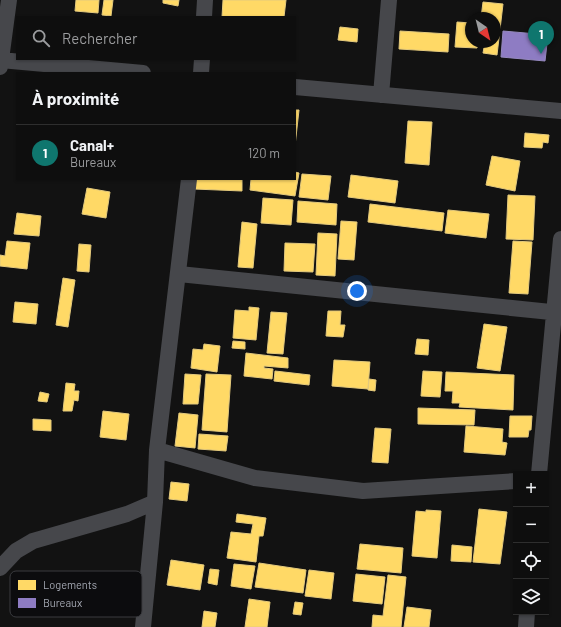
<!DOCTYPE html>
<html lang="fr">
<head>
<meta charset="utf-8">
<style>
  :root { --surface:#0e0e0e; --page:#171717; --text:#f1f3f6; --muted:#9b9c9e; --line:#2e2e2e; --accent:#0f766e }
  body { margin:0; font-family:Barlow,sans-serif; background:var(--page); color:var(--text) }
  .controls { position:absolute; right:12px; bottom:12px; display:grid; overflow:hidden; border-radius:0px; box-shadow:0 1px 3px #0004 }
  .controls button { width:36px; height:36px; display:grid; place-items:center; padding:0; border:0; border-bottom:1px solid var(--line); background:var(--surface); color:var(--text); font:20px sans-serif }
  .compass { position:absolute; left:465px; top:12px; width:36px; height:36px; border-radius:50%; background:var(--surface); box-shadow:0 1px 3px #0004; rotate:145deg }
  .you { position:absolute; left:357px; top:291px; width:14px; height:14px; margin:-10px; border:3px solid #fff; border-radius:50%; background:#1a73e8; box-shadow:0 0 0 6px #1a73e833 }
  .badge { display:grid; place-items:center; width:26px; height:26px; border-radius:50%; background:var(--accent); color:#fff; font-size:13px; font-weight:700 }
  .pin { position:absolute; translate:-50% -33px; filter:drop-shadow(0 1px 2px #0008) }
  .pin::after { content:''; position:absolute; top:21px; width:14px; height:12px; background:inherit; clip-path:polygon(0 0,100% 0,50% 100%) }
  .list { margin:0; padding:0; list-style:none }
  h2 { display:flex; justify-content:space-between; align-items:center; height:52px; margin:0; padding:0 16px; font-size:17px }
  h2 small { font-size:13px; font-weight:400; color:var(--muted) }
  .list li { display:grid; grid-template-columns:26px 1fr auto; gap:12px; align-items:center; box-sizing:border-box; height:56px; padding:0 16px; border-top:1px solid var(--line) }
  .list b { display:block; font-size:15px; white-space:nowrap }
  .list p { margin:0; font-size:13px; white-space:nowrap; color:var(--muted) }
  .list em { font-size:13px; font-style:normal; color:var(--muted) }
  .icon { flex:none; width:22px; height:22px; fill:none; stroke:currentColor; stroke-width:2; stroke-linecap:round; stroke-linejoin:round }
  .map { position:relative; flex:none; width:561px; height:627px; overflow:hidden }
  .search { position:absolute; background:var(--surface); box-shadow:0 1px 3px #0004; left:16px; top:16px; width:280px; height:44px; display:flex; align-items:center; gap:10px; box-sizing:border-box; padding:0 14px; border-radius:0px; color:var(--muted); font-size:15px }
  .panel { position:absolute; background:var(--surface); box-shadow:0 1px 3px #0004; left:16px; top:72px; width:280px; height:108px; border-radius:0px }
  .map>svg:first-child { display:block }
  .homes { fill:#ffd966; stroke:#e4ca7d }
  .offices { fill:#8e7cc3; stroke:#9589be }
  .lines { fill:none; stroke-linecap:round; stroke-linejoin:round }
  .minor { stroke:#46474b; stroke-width:16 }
  .key { fill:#0c0c0e; stroke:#3a3b3f; stroke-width:1 }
  .key-label { font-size:11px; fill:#a4a8b2 }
</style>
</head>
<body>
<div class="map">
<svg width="561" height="627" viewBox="0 0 561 627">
  <rect width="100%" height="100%" fill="#121212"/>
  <path class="homes" d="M76,0H99L98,13L75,11Z
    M104,0H113L111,16L102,15Z
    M163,0H179L178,6L163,3Z
    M223,0H286L284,17H222Z
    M483,2L503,4L497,55L483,53L485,42H495V18H481Z
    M457,22L471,23V42H478L477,48L455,47Z
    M340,27L358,29L357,42L338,40Z
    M400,31L449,34L448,52L399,49Z
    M295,110H299L295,146Z
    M408,121L432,122L429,165L405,163Z
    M525,133L549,135L548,143L543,142L542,148L524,147Z
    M492,156L520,161L515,191L486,185Z
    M295,172L299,173L295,196L250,190L251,179H295Z
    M302,174L331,176L328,200L299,197Z
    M351,175L398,181L395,203L348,197Z
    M195,179H242V191L194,189Z
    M87,188L110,192L106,218L82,214Z
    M508,195L535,196L533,240L506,239Z
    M263,198L293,200L291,225L261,223Z
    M298,201L337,204L336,225L297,222Z
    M370,204L444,213L442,231L368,222Z
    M448,210L489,214L486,238L445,233Z
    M17,213L41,216L39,236L14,234Z
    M341,221L357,222L354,260L338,259Z
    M242,222L257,224L253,268L238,267Z
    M318,233L337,234L335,276L316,275Z
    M7,241L30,243L27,269L0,266V255L5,256Z
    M513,241L532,242L528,294L509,293Z
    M285,243L315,244L313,272L284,271Z
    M79,244L91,245L89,272L77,271Z
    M63,278L75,280L68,327L56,325Z
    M15,302L38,304L36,324L13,322Z
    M249,307L259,308L256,340L233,338L235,310L249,311Z
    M328,311H341L340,325H345L343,337L326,336Z
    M271,312L287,313L283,354L267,353Z
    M484,324L507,327L500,371L477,368Z
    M417,339L429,340L428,355L415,354Z
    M233,341L245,342V349L232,348Z
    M204,344L220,346L217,372L191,368L193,349L203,350Z
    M246,353L288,358V368L264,366V368L273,369L272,379L244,376Z
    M334,360L370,362L368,389L332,386Z
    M275,371L310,375L309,385L274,381Z
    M423,371L442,372L440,397L421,396Z
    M446,372L514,375L513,410L459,407L460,403H452L453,391H445Z
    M185,374L201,375L198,404H183Z
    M206,374L231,375L227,432L202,430Z
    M369,379L376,380L375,391L368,390Z
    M66,383L75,384L74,391H79L78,401L74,400L72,411H63Z
    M40,392L49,394L47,402L38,401Z
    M418,408L475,410L474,425L418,424Z
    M103,411L129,414L126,440L100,437Z
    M179,413L198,415L195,448L175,446Z
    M510,416H532L531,430H529L528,437H509Z
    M33,419L51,420V431L33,430Z
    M466,426L503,429L502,442L507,443L505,455L464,452Z
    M375,428L391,429L388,463L372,462Z
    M199,434L228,436L226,451L198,449Z
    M171,482L189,484L187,501L169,499Z
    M479,509L507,512L500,564L473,562Z
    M426,510L441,511L437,558L412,556L416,511L426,512Z
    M237,514L266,518L263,536H259L256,562L227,558L231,532L251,534L253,524L236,522Z
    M360,544L403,548L401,573L357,569Z
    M452,545L472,547L471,562L451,561Z
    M171,560L204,565L200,590L167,585Z
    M259,563L306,570L303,593L255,587Z
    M234,564L255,566L251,589L231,586Z
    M210,569L219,570L217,585L208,583Z
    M309,570L334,573L331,599L305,596Z
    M356,574L385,577L382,604L353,601Z
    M388,575L406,577L401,627H372L373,615L383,616Z
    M249,599L270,602L267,627H245Z
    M295,602L303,603L301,615L293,614Z
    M407,607L431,610L429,627H404Z
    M204,611L217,613L215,627H202Z"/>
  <path class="offices" d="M503,31L548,35L545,61L501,57Z"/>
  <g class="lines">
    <path class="minor" d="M204,17L205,0
      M0,60L143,73
      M0,67L9,0
      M201,73L202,59
      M295,87L561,111
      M381,95L389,0
      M179,274L561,313
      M157,450L255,478L363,491L516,481
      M539,474L561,239
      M0,568L16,551L33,541L127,514L155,502
      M143,627L155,502L157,450L189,179
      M526,627L527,612"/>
  </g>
  <rect x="10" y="571" width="132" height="46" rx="6" class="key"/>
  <rect x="18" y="580" width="18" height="10" fill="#ffd966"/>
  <rect x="18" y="598" width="18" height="10" fill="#8e7cc3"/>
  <g class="key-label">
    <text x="43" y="589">Logements</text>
    <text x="43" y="607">Bureaux</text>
  </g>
</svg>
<div class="controls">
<button>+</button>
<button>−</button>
<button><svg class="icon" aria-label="locate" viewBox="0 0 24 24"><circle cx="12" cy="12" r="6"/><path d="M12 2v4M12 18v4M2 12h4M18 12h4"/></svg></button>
<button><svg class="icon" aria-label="layers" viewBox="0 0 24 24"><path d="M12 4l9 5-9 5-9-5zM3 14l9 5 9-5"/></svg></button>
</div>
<svg class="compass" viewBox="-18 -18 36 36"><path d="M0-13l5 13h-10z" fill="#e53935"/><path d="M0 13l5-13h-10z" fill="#9b9c9e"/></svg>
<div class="you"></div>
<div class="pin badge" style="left:541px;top:54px">1</div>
<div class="search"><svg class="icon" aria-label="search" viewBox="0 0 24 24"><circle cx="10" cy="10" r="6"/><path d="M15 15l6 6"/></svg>Rechercher</div>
<section class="panel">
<h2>À proximité<small></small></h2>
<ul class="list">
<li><span class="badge">1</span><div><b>Canal+</b><p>Bureaux</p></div><em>120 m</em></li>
</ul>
</section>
</div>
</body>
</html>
